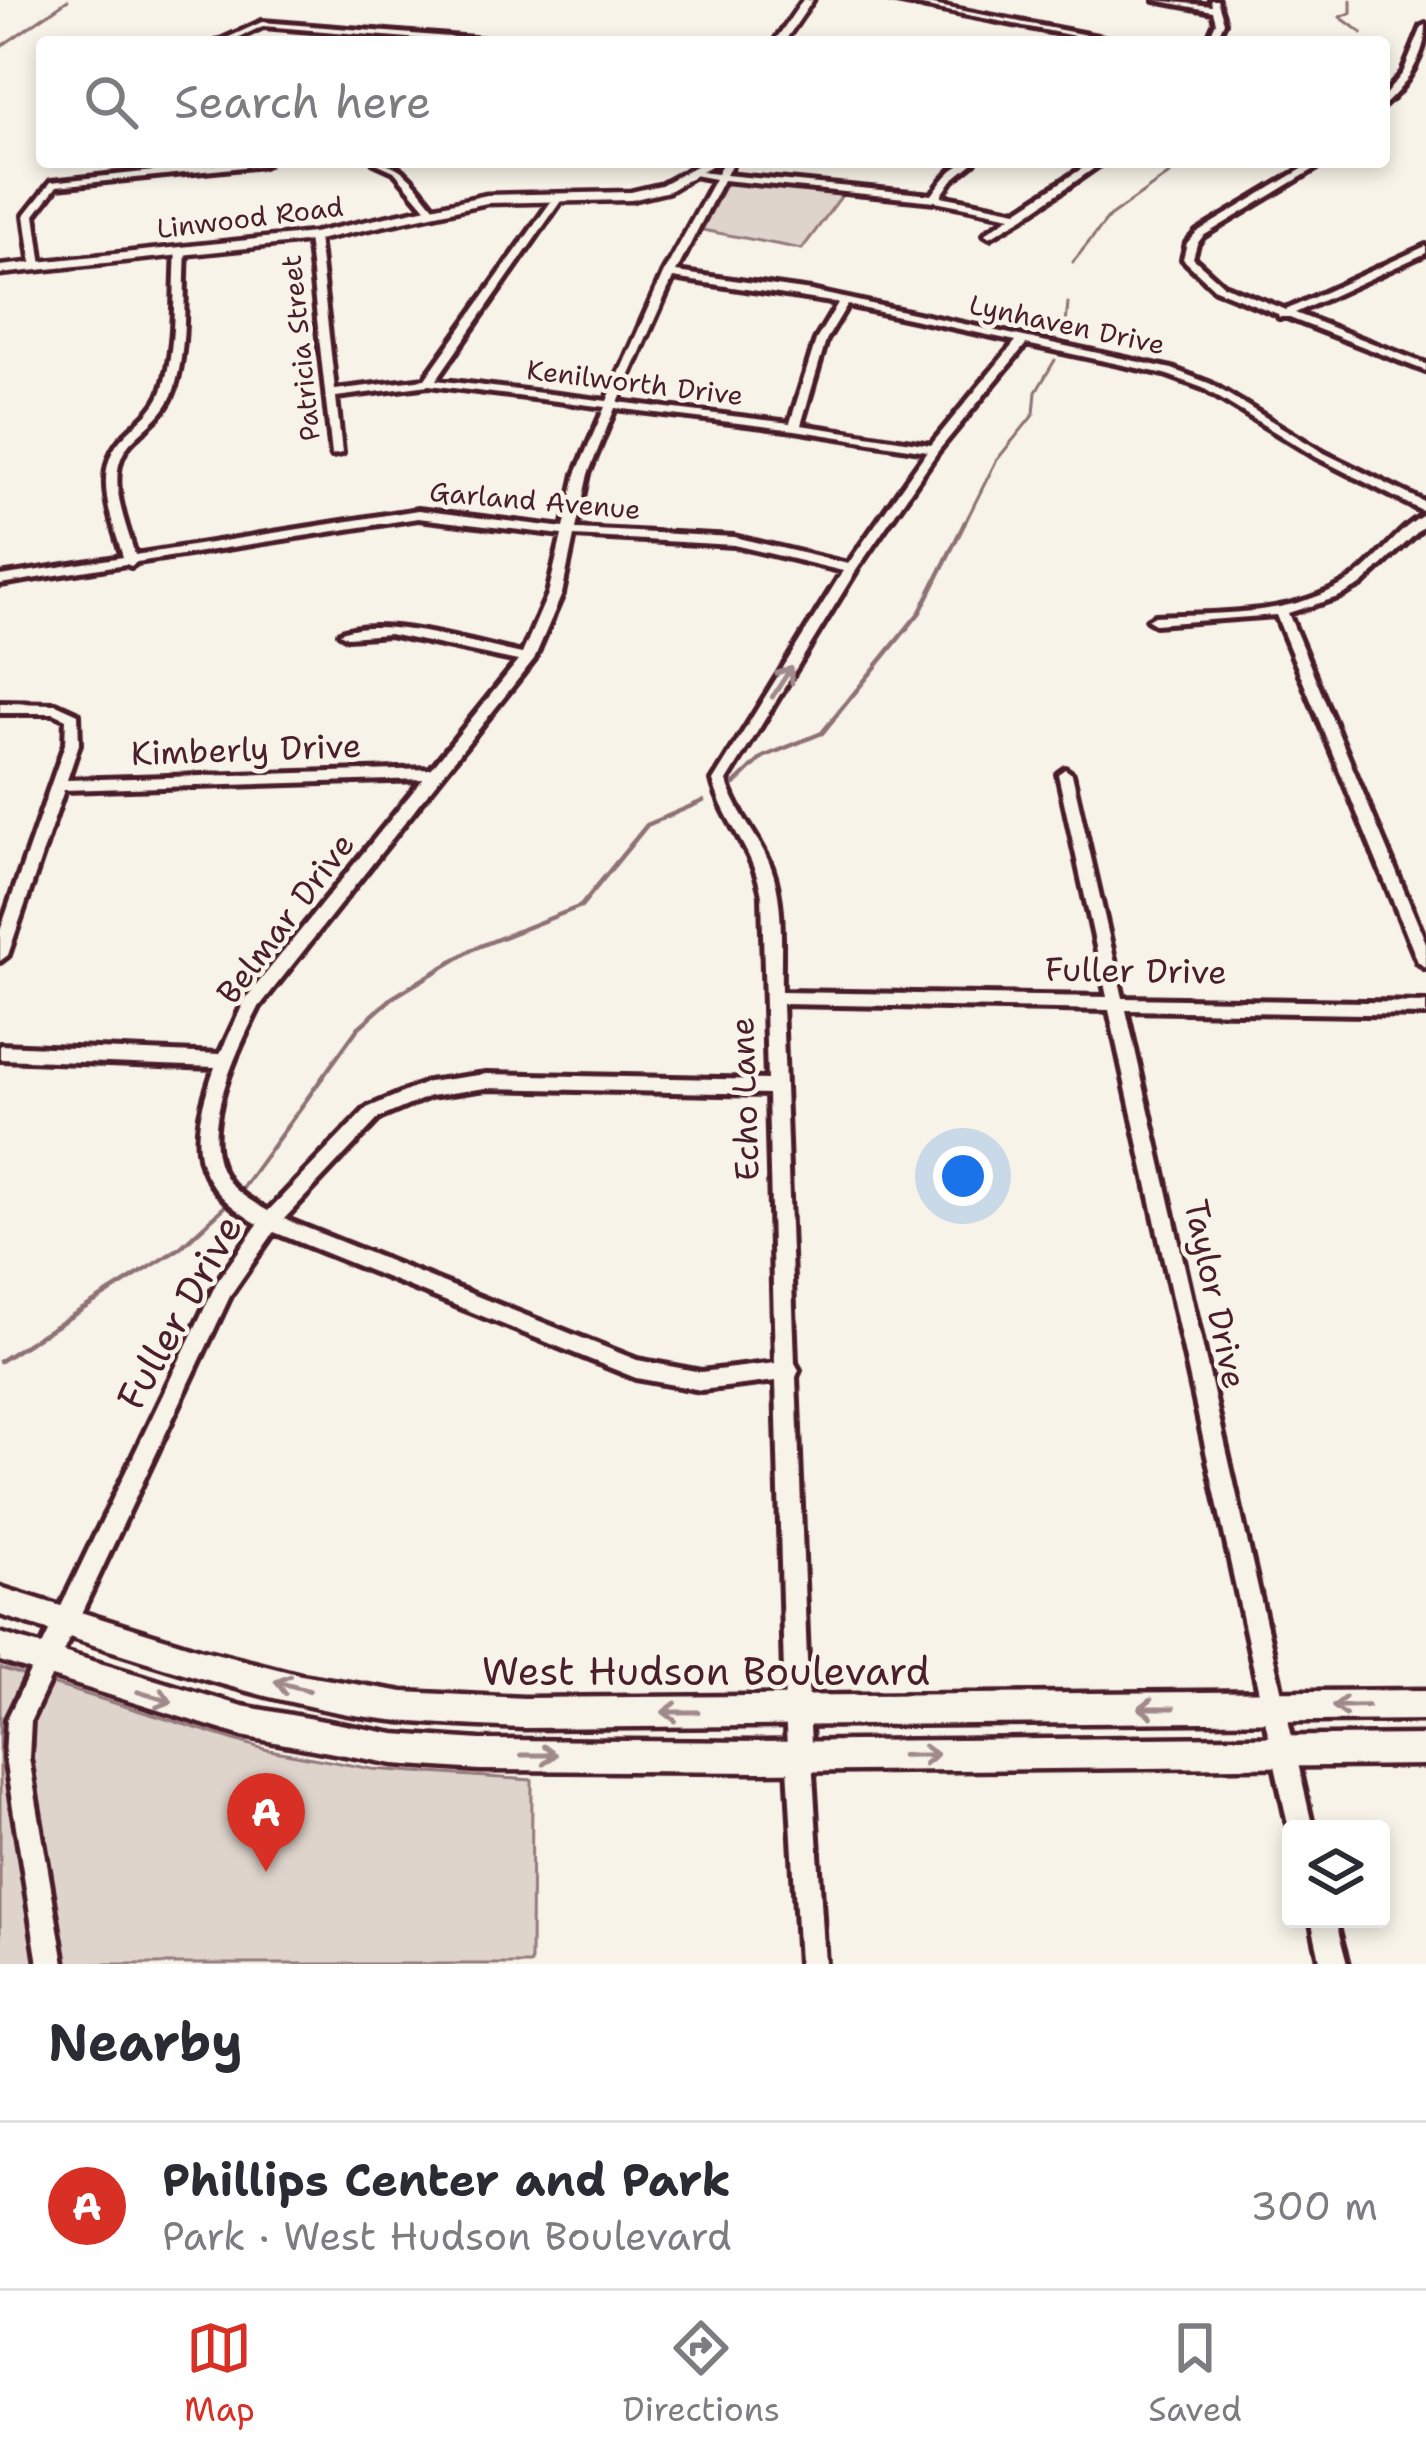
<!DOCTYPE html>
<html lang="en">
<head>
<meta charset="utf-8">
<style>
  :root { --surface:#fff; --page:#f2f2f3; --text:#2b2b33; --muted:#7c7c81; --line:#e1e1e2; --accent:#d93025 }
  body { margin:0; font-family:"Shantell Sans",sans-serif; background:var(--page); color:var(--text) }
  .controls { position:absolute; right:36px; bottom:36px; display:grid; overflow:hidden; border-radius:12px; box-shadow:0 6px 18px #0003 }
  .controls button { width:108px; height:108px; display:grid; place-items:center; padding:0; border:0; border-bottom:3px solid var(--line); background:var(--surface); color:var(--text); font:60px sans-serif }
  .you { position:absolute; left:963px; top:1176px; width:42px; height:42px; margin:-30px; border:9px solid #fff; border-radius:50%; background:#1a73e8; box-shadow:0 0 0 18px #1a73e833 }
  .badge { display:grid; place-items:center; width:78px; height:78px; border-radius:50%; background:var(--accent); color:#fff; font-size:39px; font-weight:700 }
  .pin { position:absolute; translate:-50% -99px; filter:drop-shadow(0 3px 6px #0008) }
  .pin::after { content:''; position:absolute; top:63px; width:42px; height:36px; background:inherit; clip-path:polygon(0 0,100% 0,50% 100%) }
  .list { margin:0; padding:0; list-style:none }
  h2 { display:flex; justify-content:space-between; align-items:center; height:156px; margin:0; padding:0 48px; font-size:51px }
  h2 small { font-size:39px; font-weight:400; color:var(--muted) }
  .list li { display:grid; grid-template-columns:78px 1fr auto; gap:36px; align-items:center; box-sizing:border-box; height:168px; padding:0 48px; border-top:3px solid var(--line) }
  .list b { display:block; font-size:45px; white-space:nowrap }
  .list p { margin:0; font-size:39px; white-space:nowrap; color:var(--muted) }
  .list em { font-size:39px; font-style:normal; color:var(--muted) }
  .icon { flex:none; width:66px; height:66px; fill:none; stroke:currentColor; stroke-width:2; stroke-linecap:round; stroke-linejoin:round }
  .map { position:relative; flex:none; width:1426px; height:1964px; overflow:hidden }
  .search { position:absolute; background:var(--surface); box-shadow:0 6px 18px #0003; left:36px; right:36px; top:36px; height:132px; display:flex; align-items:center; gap:30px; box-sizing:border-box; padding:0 42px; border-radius:12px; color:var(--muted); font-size:45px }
  .sheet { height:324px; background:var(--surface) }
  nav { display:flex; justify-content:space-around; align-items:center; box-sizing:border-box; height:168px; border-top:3px solid var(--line); background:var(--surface); font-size:33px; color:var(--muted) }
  nav a { display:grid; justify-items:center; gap:6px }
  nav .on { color:var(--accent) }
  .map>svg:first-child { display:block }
  .green { fill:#ded4cc; stroke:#947a7c; stroke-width:3 }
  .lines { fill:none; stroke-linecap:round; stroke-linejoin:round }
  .stream-far1 { stroke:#8e7275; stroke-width:3 }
  .stream { stroke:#8e7275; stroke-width:4.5 }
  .minor-casing { stroke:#4a1f2b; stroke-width:10 }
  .major-casing { stroke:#4a1f2b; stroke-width:9 }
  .minor { fill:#f7f3e8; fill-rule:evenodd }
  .major { fill:#f7f3e8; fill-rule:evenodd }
  .oneway { stroke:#a0898a }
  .labels { text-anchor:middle; stroke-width:9; stroke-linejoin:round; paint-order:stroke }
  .far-street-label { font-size:27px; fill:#4a1f2b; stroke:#f7f3e8 }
  .street-label { font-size:33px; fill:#4a1f2b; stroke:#f7f3e8 }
  .near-street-label { font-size:39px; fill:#4a1f2b; stroke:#f7f3e8 }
</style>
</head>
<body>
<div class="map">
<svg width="1426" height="1964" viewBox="0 0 1426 1964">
  <rect width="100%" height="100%" fill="#f7f3e8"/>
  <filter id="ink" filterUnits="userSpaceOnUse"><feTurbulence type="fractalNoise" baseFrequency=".00833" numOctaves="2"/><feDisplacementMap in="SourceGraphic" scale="24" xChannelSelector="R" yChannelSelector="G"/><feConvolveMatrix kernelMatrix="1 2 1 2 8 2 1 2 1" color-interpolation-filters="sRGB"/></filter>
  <g filter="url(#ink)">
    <path class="green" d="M726,183L843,194L802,249L702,230Z
      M0,1668L264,1749L372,1769L532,1780L531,1964H0Z"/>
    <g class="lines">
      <path class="stream-far1" d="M1351,0V13L1340,17L1362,33
        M0,47L68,0
        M1073,262L1109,217L1186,162
        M1066,325L1068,303
        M964,525L996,461L1034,414L1036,392L1055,360"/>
      <path class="stream" d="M735,784L763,757L822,733L920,612L965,522
        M239,1193L358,1028L392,998L473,949L581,906L647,825L703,801
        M0,1361L180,1248L231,1201"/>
      <defs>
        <path id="minor" d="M891,0H907L1123,42H1106Z
          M1155,0L1212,6L1211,0H1217L1224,22L1215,42H1207L1216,22L1213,11Z
          M262,22L487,40L491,42H457L263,26L229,42H218Z
          M1426,25C1426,54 1406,86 1384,105V96L1403,73L1422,27Z
          M237,162H268L263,165L57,186L35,215L42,266L37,269L32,266L25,215L51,182Z
          M374,162C404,162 417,187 435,208V212H429L394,171Z
          M723,162H733L726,175L932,195C943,180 954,162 974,162L952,180L941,196L1017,211L1092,162H1103L1024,217L990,237L985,234L987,232L1011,216L935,201L723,180L676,272L811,291L1172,369L1211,384L1324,453L1426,503V512L1422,511L1316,457L1203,388L1165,374L1026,344L938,451L857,569L727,781C736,813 759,836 771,867C785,905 780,952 781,992L1107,997L1058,774L1065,769L1072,774L1123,998L1426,1003V1015L1126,1010L1313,1829H1291V1834L1289,1829L1109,1010L782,1004L795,1363L799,1370L796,1377L809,1711L825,1964H799L785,1711L776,1381L701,1390L636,1378L274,1232L231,1294L31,1720L29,1758L64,1964H38L5,1758L7,1719L217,1282L258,1224C187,1181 189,1141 215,1067L0,1059V1045L220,1054L246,998L423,779L64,790L8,955L0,961V931L65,744L66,719L54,713H0V703L56,704L78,714L79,744L67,780L431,769L518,661L389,634L347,637L340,633C378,614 479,645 522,654L548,594L562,535L418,518L137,562L131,566L126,564L0,584V576L123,557C111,516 90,468 126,434C140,420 155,410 162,391C177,347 173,297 176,251L181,248L186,251C183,297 188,346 174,390C166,413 149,424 133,440C102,470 125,520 135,555L418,510L564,528L576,474L605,407L429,385L336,397L342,453L332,455L308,237L313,234L318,237L335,390L425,379L555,196H561L563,198L436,380L607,401L663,274L715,179L688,174L693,171L717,174ZM673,278L838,303L816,340L790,423L618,402ZM847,305L1016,341L931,445L801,425L826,340ZM615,408L795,430L927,451L848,564L734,537L576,529L588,474ZM574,536L734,545L843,571L713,781C725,824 754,850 762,896L767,1080L486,1074L428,1082L367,1108L268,1211C253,1202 234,1192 225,1176C197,1131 238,1049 259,1007L534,659L562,594ZM486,1088L768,1094L775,1363L701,1372L637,1360L284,1219L379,1118L430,1096Z
          M1314,162H1326L1203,236L1197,244L1193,258L1223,285L1286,310L1426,246V253L1295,313L1426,364V371L1287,317H1279L1278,314L1215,289L1183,259L1187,243L1197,232Z
          M1426,514V524L1361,585L1338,597L1288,613L1426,943V968L1418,962L1276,615L1155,624L1148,620L1155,616C1222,613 1298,617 1356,576C1381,558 1398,528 1426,514Z
          M1311,1919H1335L1347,1964H1321Z"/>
        <path id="major" d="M803,0H813L784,42H774Z
          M703,162H717L669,191L631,200L487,203L313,241L0,274V266L313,233L487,195L631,192L661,185Z
          M0,1587L199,1649L301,1675L403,1692L524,1698L1426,1690V1720L524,1728C465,1725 406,1724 348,1714C229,1692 115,1651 0,1615Z
          M0,1633L242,1706L394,1734L480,1740L760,1742L1426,1735V1765L760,1772L480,1770L394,1764L242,1736L0,1661Z"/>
      </defs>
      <use href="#minor" class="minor-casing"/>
      <use href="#major" class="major-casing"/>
      <use href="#minor" class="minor"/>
      <use href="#major" class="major"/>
    </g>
    <defs><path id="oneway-shaft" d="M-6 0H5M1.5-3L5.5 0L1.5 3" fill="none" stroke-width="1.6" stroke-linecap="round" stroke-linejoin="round" transform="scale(3)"/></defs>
    <g class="oneway">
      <use href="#oneway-shaft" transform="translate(782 682) rotate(-57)"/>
      <use href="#oneway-shaft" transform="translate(292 1686) rotate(-165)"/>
      <use href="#oneway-shaft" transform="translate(155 1697) rotate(17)"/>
      <use href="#oneway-shaft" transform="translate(1350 1706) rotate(179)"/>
      <use href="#oneway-shaft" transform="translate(1156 1708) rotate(180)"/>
      <use href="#oneway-shaft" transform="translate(680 1712) rotate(180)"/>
      <use href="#oneway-shaft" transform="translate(539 1755)"/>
      <use href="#oneway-shaft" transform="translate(920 1755) rotate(-1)"/>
    </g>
  </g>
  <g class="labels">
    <g class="far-street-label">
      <text transform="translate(250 218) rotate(-7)" y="9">Linwood Road</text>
      <text transform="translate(1067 325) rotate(12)" y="9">Lynhaven Drive</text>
      <text transform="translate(301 348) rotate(-96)" y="9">Patricia Street</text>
      <text transform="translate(635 383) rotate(7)" y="9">Kenilworth Drive</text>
      <text transform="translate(535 501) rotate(5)" y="9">Garland Avenue</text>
    </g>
    <g class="street-label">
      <text transform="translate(246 749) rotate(-2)" y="12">Kimberly Drive</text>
      <text transform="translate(285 918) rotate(-53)" y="12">Belmar Drive</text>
      <text transform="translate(1136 970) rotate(1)" y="12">Fuller Drive</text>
      <text transform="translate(744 1099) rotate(-92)" y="12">Echo Lane</text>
      <text transform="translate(1216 1294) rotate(78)" y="12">Taylor Drive</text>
    </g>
    <g class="near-street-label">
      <text transform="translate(179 1312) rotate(-61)" y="14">Fuller Drive</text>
      <text x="706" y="1685">West Hudson Boulevard</text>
    </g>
  </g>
</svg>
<div class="controls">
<button><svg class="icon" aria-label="layers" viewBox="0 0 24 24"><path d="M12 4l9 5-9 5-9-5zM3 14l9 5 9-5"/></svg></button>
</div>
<div class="you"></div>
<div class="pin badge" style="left:266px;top:1872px">A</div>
<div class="search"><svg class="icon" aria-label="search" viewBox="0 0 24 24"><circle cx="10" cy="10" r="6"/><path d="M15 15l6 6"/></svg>Search here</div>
</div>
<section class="sheet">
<h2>Nearby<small></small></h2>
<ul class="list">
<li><span class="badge">A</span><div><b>Phillips Center and Park</b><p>Park · West Hudson Boulevard</p></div><em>300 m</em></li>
</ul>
</section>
<nav>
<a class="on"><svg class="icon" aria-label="map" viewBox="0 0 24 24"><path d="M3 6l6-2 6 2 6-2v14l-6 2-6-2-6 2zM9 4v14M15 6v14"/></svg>Map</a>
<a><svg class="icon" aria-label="directions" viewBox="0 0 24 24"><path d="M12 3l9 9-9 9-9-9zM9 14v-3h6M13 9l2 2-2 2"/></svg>Directions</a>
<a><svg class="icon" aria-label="saved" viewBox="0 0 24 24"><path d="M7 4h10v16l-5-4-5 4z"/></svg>Saved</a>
</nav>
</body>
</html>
